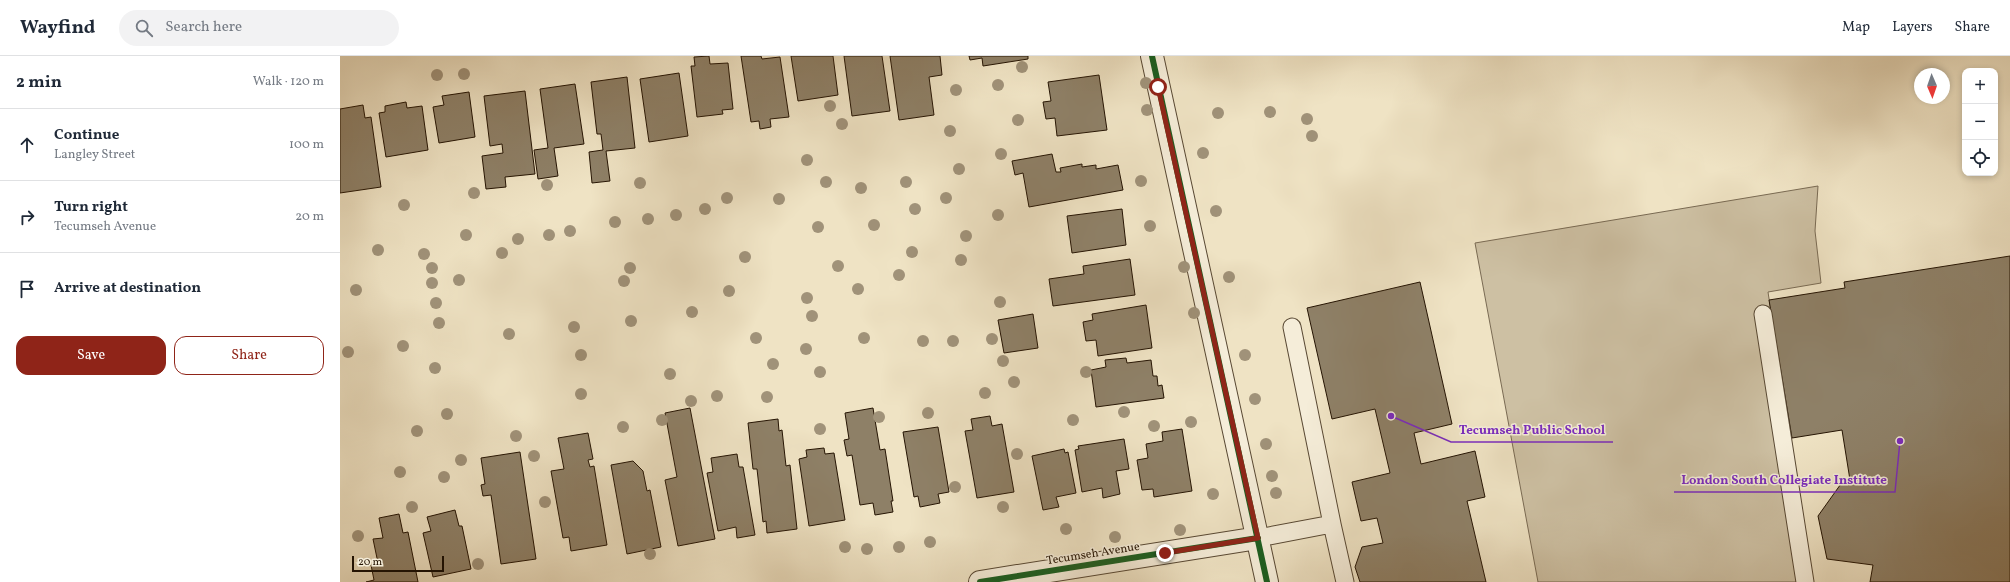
<!DOCTYPE html>
<html lang="en">
<head>
<meta charset="utf-8">
<style>
  :root { --surface:#fff; --page:#f2f2f3; --text:#1f2937; --muted:#747a83; --line:#e0e1e3; --accent:#8f2418 }
  body { margin:0; font-family:Vollkorn,serif; background:var(--page); color:var(--text) }
  .controls { position:absolute; right:12px; top:12px; display:grid; overflow:hidden; border-radius:8px; box-shadow:0 2px 6px #0003 }
  .controls button { width:36px; height:36px; display:grid; place-items:center; padding:0; border:0; border-bottom:1px solid var(--line); background:var(--surface); color:var(--text); font:20px sans-serif }
  .compass { position:absolute; left:1574px; top:12px; width:36px; height:36px; border-radius:50%; background:var(--surface); box-shadow:0 2px 6px #0003; rotate:178deg }
  .scale { position:absolute; left:12px; bottom:10px; width:92px; box-sizing:border-box; padding-left:4px; border:2px solid #251403; border-top:0; font-size:11px; line-height:14px; white-space:nowrap; color:#251403; -webkit-text-stroke:3px #f5edd9; paint-order:stroke }
  .stop { position:absolute; width:12px; height:12px; margin:-9px; border:3px solid #8f2418; border-radius:50%; background:#fff }
  .stop.end { background:#8f2418; border-color:#fff; box-shadow:0 1px 4px #0008 }
  .list { margin:0; padding:0; list-style:none }
  h2 { display:flex; justify-content:space-between; align-items:center; height:52px; margin:0; padding:0 16px; font-size:17px }
  h2 small { font-size:13px; font-weight:400; color:var(--muted) }
  .list li { display:grid; grid-template-columns:26px 1fr auto; gap:12px; align-items:center; box-sizing:border-box; height:72px; padding:0 16px; border-top:1px solid var(--line) }
  .list b { display:block; font-size:15px; white-space:nowrap }
  .list p { margin:0; font-size:13px; white-space:nowrap; color:var(--muted) }
  .list em { font-size:13px; font-style:normal; color:var(--muted) }
  .actions { display:flex; gap:8px; padding:12px 16px }
  .actions a { flex:1; padding:9px 0; border:1px solid var(--accent); border-radius:12px; text-align:center; font-size:14px; color:var(--accent) }
  .actions .main { background:var(--accent); color:#fff }
  .icon { flex:none; width:22px; height:22px; fill:none; stroke:currentColor; stroke-width:2; stroke-linecap:round; stroke-linejoin:round }
  .map { position:relative; flex:none; width:1670px; height:526px; overflow:hidden }
  header { display:flex; align-items:center; gap:24px; box-sizing:border-box; height:56px; padding:0 20px; background:var(--surface); border-bottom:1px solid var(--line) }
  header strong { font-size:19px }
  nav { display:flex; gap:22px; margin-inline-start:auto; font-size:14px }
  .search { width:280px; height:36px; background:var(--page); display:flex; align-items:center; gap:10px; box-sizing:border-box; padding:0 14px; border-radius:22px; color:var(--muted); font-size:15px }
  main { display:flex }
  aside { flex:1; background:var(--surface) }
  .map>svg:first-child { display:block }
  .green { fill:#cdc0a3; stroke:#796a53 }
  .building { fill:#8e8067; stroke:#251403 }
  .lines { fill:none; stroke-linecap:round; stroke-linejoin:round }
  .service-casing { stroke:#584833; stroke-width:19 }
  .minor-casing { stroke:#584833; stroke-width:24 }
  .service { stroke:#f5edd9; stroke-width:17 }
  .minor { stroke:#f5edd9; stroke-width:22 }
  .cycleway-casing { stroke:#f5edd9; stroke-width:8 }
  .cycleway { stroke:#1b5e20; stroke-width:6 }
  .tree { fill:#a09279 }
  .route { stroke:#8f2418; stroke-width:5 }
  .labels { text-anchor:middle; stroke-width:3; stroke-linejoin:round; paint-order:stroke }
  .street-label { font-size:12px; fill:#251403; stroke:#f5edd9 }
  .leader { fill:none; stroke:#7b2cbf; stroke-width:1.5 }
  .callout-dot { fill:#7b2cbf; stroke:#f5edd9; stroke-width:1.5 }
  .callout-label { font-size:13px; text-anchor:middle; font-weight:bold; fill:#7b2cbf; stroke:#f5edd9; stroke-width:3; stroke-linejoin:round; paint-order:stroke }
</style>
</head>
<body>
<header>
<strong>Wayfind</strong>
<div class="search"><svg class="icon" aria-label="search" viewBox="0 0 24 24"><circle cx="10" cy="10" r="6"/><path d="M15 15l6 6"/></svg>Search here</div>
<nav><a>Map</a><a>Layers</a><a>Share</a></nav>
</header>
<main>
<aside>
<h2>2 min<small>Walk · 120 m</small></h2>
<ul class="list">
<li><svg class="icon" aria-label="ahead" viewBox="0 0 24 24"><path d="M12 20V5M6 11l6-6 6 6"/></svg><div><b>Continue</b><p>Langley Street</p></div><em>100 m</em></li>
<li><svg class="icon" aria-label="right" viewBox="0 0 24 24"><path d="M7 20v-9h11M14 6l5 5-5 5"/></svg><div><b>Turn right</b><p>Tecumseh Avenue</p></div><em>20 m</em></li>
<li><svg class="icon" aria-label="arrive" viewBox="0 0 24 24"><path d="M6 21V4h12l-3 4 3 4H6"/></svg><div><b>Arrive at destination</b></div></li>
</ul>
<div class="actions"><a class="main">Save</a><a>Share</a></div>
</aside>
<div class="map">
<svg width="1670" height="526" viewBox="0 0 1670 526">
  <rect width="100%" height="100%" fill="#efe3c4"/>
  <filter id="stains"><feTurbulence type="fractalNoise" baseFrequency=".005" numOctaves="4"/><feColorMatrix values="0 0 0 0 .2 0 0 0 0 .09 0 0 0 0 .02 0 0 0 .5 -.17"/></filter>
  <radialGradient id="worn" r=".72"><stop offset=".6" stop-color="#630" stop-opacity="0"/><stop offset="1" stop-color="#630" stop-opacity=".3"/></radialGradient>
  <path class="green" d="M1478,130L1475,175L1481,227L1428,236L1472,526H1198L1135,187Z"/>
  <path class="building" d="M369,0L370,8L388,7L393,53L382,54L383,58L357,61L351,10H355L354,1Z
    M401,0H421L422,3L440,1L449,61L430,63L431,71L420,73L419,65L411,66Z
    M451,0H493L498,39L458,45Z
    M504,0H542L550,55L512,60Z
    M550,0H600L602,19L589,21L594,59L559,64Z
    M629,0H688V3L643,10L642,2L630,4Z
    M339,17L348,80L309,86L300,23Z
    M759,19L767,74L717,80L715,62L706,63L703,46L711,45L708,26Z
    M287,21L295,92L266,95L270,125L252,127L249,96L263,94L261,78H257L251,26Z
    M235,28L244,88L214,92L218,120L198,123L194,94L208,92L200,33Z
    M185,35L195,118L165,121L166,131L146,133L142,100L163,97L162,88L150,90L144,40Z
    M129,36L135,81L99,87L93,51L104,49L102,40Z
    M66,46L67,52L82,50L88,94L46,101L39,57L45,56V50Z
    M23,49L25,62L31,61L41,131L0,137V53Z
    M712,98L716,116H721L720,112L742,108V111L756,109V113L778,109L783,134L689,151L683,117L675,119L672,105Z
    M782,153L786,189L732,197L727,160Z
    M1670,200V526H1530L1533,509L1487,503L1478,460L1503,425L1510,424L1502,374L1452,382L1429,244L1505,232L1504,226Z
    M790,203L795,239L713,250L709,223L744,218L743,210Z
    M1080,226L1112,368L1074,377L1081,408L1135,395L1145,441L1127,445L1146,526H1020L1015,511L1022,491L1043,487L1037,462L1021,465L1012,426L1050,417L1035,353L992,363L967,252Z
    M806,249L812,292L758,300L756,284L746,285L743,266L753,264L752,258Z
    M693,258L698,292L664,297L658,264Z
    M786,302L787,307L811,304L813,320H817L818,330L822,329L824,342L756,351L751,314L766,311L765,304Z
    M350,352L375,483L338,490L325,424L337,421L325,357Z
    M533,352L540,394L545,393L553,445H551L553,456L535,459L533,447L520,449L512,399L507,400L504,384L509,383L505,357Z
    M650,360L652,370L662,368L674,436L637,442L625,375L633,374L631,363Z
    M438,363L439,375L442,374L446,410L450,409L457,473L427,477L426,465L423,466L417,413H413L408,367Z
    M598,371L609,436L598,438L600,447L580,451L578,440L574,441L563,376Z
    M842,373L852,435L814,441L813,433L802,434L797,404L808,402L806,388L823,385L822,376Z
    M248,377L253,403L248,404L250,411L254,410L267,489L231,495L229,481L223,482L211,415L224,413L218,382Z
    M784,383L789,413L776,415L780,438L763,442L762,432L742,436L735,394L739,393L738,390Z
    M484,392L485,398L494,397L505,464L469,470L459,403L467,401L466,394Z
    M724,393L725,397L728,396L736,437L716,441L719,451L703,454L692,400Z
    M180,396L196,503L161,508L151,439L143,440L141,429L145,428L141,402Z
    M397,398L399,411H403L415,479L397,482L396,471L378,475L367,417L373,416L371,402Z
    M293,405L303,415L307,435L310,434L321,491L287,498L271,409Z
    M115,454L119,470H122L131,513L93,521L83,477L91,475L87,461Z
    M59,458L63,477L68,476L78,526H26L34,524L31,509L38,507L33,483L43,482L39,462Z"/>
  <g class="lines">
    <defs>
      <path id="service" d="M1423,258L1465,526
        M952,271L992,468
        M918,482L992,468L1005,526"/>
      <path id="minor" d="M812,0L927,526
        M640,526L918,482"/>
    </defs>
    <use href="#service" class="service-casing"/>
    <use href="#minor" class="minor-casing"/>
    <use href="#service" class="service"/>
    <use href="#minor" class="minor"/>
    <defs>
      <path id="cycleway" d="M812,0L927,526
        M640,526L918,482"/>
    </defs>
    <use href="#cycleway" class="cycleway-casing"/>
    <use href="#cycleway" class="cycleway"/>
  </g>
  <g class="tree">
    <circle cx="682" cy="11" r="6"/>
    <circle cx="124" cy="18" r="6"/>
    <circle cx="97" cy="19" r="6"/>
    <circle cx="806" cy="27" r="6"/>
    <circle cx="658" cy="29" r="6"/>
    <circle cx="616" cy="34" r="6"/>
    <circle cx="490" cy="50" r="6"/>
    <circle cx="807" cy="54" r="6"/>
    <circle cx="930" cy="56" r="6"/>
    <circle cx="878" cy="57" r="6"/>
    <circle cx="967" cy="63" r="6"/>
    <circle cx="678" cy="64" r="6"/>
    <circle cx="502" cy="68" r="6"/>
    <circle cx="610" cy="75" r="6"/>
    <circle cx="972" cy="80" r="6"/>
    <circle cx="863" cy="97" r="6"/>
    <circle cx="661" cy="98" r="6"/>
    <circle cx="467" cy="104" r="6"/>
    <circle cx="619" cy="113" r="6"/>
    <circle cx="801" cy="125" r="6"/>
    <circle cx="486" cy="126" r="6"/>
    <circle cx="566" cy="126" r="6"/>
    <circle cx="300" cy="127" r="6"/>
    <circle cx="207" cy="129" r="6"/>
    <circle cx="521" cy="132" r="6"/>
    <circle cx="134" cy="137" r="6"/>
    <circle cx="387" cy="142" r="6"/>
    <circle cx="606" cy="142" r="6"/>
    <circle cx="439" cy="143" r="6"/>
    <circle cx="64" cy="149" r="6"/>
    <circle cx="365" cy="153" r="6"/>
    <circle cx="575" cy="153" r="6"/>
    <circle cx="876" cy="155" r="6"/>
    <circle cx="336" cy="159" r="6"/>
    <circle cx="658" cy="159" r="6"/>
    <circle cx="308" cy="163" r="6"/>
    <circle cx="275" cy="166" r="6"/>
    <circle cx="534" cy="169" r="6"/>
    <circle cx="810" cy="170" r="6"/>
    <circle cx="478" cy="171" r="6"/>
    <circle cx="230" cy="175" r="6"/>
    <circle cx="126" cy="179" r="6"/>
    <circle cx="209" cy="179" r="6"/>
    <circle cx="626" cy="180" r="6"/>
    <circle cx="178" cy="183" r="6"/>
    <circle cx="38" cy="194" r="6"/>
    <circle cx="572" cy="196" r="6"/>
    <circle cx="162" cy="197" r="6"/>
    <circle cx="84" cy="198" r="6"/>
    <circle cx="405" cy="201" r="6"/>
    <circle cx="621" cy="204" r="6"/>
    <circle cx="498" cy="210" r="6"/>
    <circle cx="844" cy="211" r="6"/>
    <circle cx="92" cy="212" r="6"/>
    <circle cx="290" cy="212" r="6"/>
    <circle cx="559" cy="219" r="6"/>
    <circle cx="889" cy="221" r="6"/>
    <circle cx="119" cy="224" r="6"/>
    <circle cx="284" cy="225" r="6"/>
    <circle cx="92" cy="227" r="6"/>
    <circle cx="518" cy="233" r="6"/>
    <circle cx="16" cy="234" r="6"/>
    <circle cx="389" cy="235" r="6"/>
    <circle cx="467" cy="242" r="6"/>
    <circle cx="660" cy="246" r="6"/>
    <circle cx="96" cy="247" r="6"/>
    <circle cx="352" cy="256" r="6"/>
    <circle cx="854" cy="257" r="6"/>
    <circle cx="472" cy="260" r="6"/>
    <circle cx="291" cy="265" r="6"/>
    <circle cx="99" cy="267" r="6"/>
    <circle cx="234" cy="271" r="6"/>
    <circle cx="169" cy="278" r="6"/>
    <circle cx="416" cy="282" r="6"/>
    <circle cx="524" cy="282" r="6"/>
    <circle cx="652" cy="283" r="6"/>
    <circle cx="583" cy="285" r="6"/>
    <circle cx="613" cy="285" r="6"/>
    <circle cx="63" cy="290" r="6"/>
    <circle cx="466" cy="293" r="6"/>
    <circle cx="8" cy="296" r="6"/>
    <circle cx="241" cy="299" r="6"/>
    <circle cx="905" cy="299" r="6"/>
    <circle cx="663" cy="305" r="6"/>
    <circle cx="433" cy="308" r="6"/>
    <circle cx="95" cy="312" r="6"/>
    <circle cx="480" cy="316" r="6"/>
    <circle cx="746" cy="316" r="6"/>
    <circle cx="330" cy="318" r="6"/>
    <circle cx="674" cy="326" r="6"/>
    <circle cx="645" cy="337" r="6"/>
    <circle cx="241" cy="338" r="6"/>
    <circle cx="377" cy="340" r="6"/>
    <circle cx="427" cy="341" r="6"/>
    <circle cx="915" cy="343" r="6"/>
    <circle cx="351" cy="345" r="6"/>
    <circle cx="784" cy="356" r="6"/>
    <circle cx="588" cy="357" r="6"/>
    <circle cx="107" cy="358" r="6"/>
    <circle cx="539" cy="361" r="6"/>
    <circle cx="322" cy="364" r="6"/>
    <circle cx="733" cy="364" r="6"/>
    <circle cx="851" cy="366" r="6"/>
    <circle cx="814" cy="370" r="6"/>
    <circle cx="283" cy="371" r="6"/>
    <circle cx="480" cy="373" r="6"/>
    <circle cx="77" cy="375" r="6"/>
    <circle cx="176" cy="380" r="6"/>
    <circle cx="926" cy="388" r="6"/>
    <circle cx="677" cy="398" r="6"/>
    <circle cx="194" cy="400" r="6"/>
    <circle cx="121" cy="404" r="6"/>
    <circle cx="60" cy="416" r="6"/>
    <circle cx="932" cy="420" r="6"/>
    <circle cx="104" cy="421" r="6"/>
    <circle cx="615" cy="431" r="6"/>
    <circle cx="936" cy="437" r="6"/>
    <circle cx="873" cy="438" r="6"/>
    <circle cx="205" cy="446" r="6"/>
    <circle cx="72" cy="451" r="6"/>
    <circle cx="663" cy="451" r="6"/>
    <circle cx="726" cy="473" r="6"/>
    <circle cx="840" cy="474" r="6"/>
    <circle cx="18" cy="480" r="6"/>
    <circle cx="775" cy="481" r="6"/>
    <circle cx="590" cy="486" r="6"/>
    <circle cx="505" cy="491" r="6"/>
    <circle cx="559" cy="491" r="6"/>
    <circle cx="527" cy="493" r="6"/>
    <circle cx="310" cy="498" r="6"/>
    <circle cx="138" cy="508" r="6"/>
  </g>
  <g class="lines">
    <path class="route" d="M818,31L918,482L825,497"/>
  </g>
  <g class="labels">
    <g class="street-label">
      <text transform="translate(753 497) rotate(-9)" y="4">Tecumseh Avenue</text>
    </g>
  </g>
  <path class="leader" d="M1051 360L1111 386H1273M1560 385L1555 436H1334"/>
  <g class="callout-dot">
    <circle cx="1051" cy="360" r="4"/>
    <circle cx="1560" cy="385" r="4"/>
  </g>
  <g class="callout-label">
    <text x="1192" y="378">Tecumseh Public School</text>
    <text x="1444" y="428">London South Collegiate Institute</text>
  </g>
  <rect width="100%" height="100%" filter="url(#stains)"/>
  <rect width="100%" height="100%" fill="url(#worn)"/>
</svg>
<div class="controls">
<button>+</button>
<button>−</button>
<button><svg class="icon" aria-label="locate" viewBox="0 0 24 24"><circle cx="12" cy="12" r="6"/><path d="M12 2v4M12 18v4M2 12h4M18 12h4"/></svg></button>
</div>
<svg class="compass" viewBox="-18 -18 36 36"><path d="M0-13l5 13h-10z" fill="#e53935"/><path d="M0 13l5-13h-10z" fill="#747a83"/></svg>
<div class="scale">20 m</div>
<div class="stop" style="left:818px;top:31px"></div>
<div class="stop end" style="left:825px;top:497px"></div>
</div>
</main>
</body>
</html>
